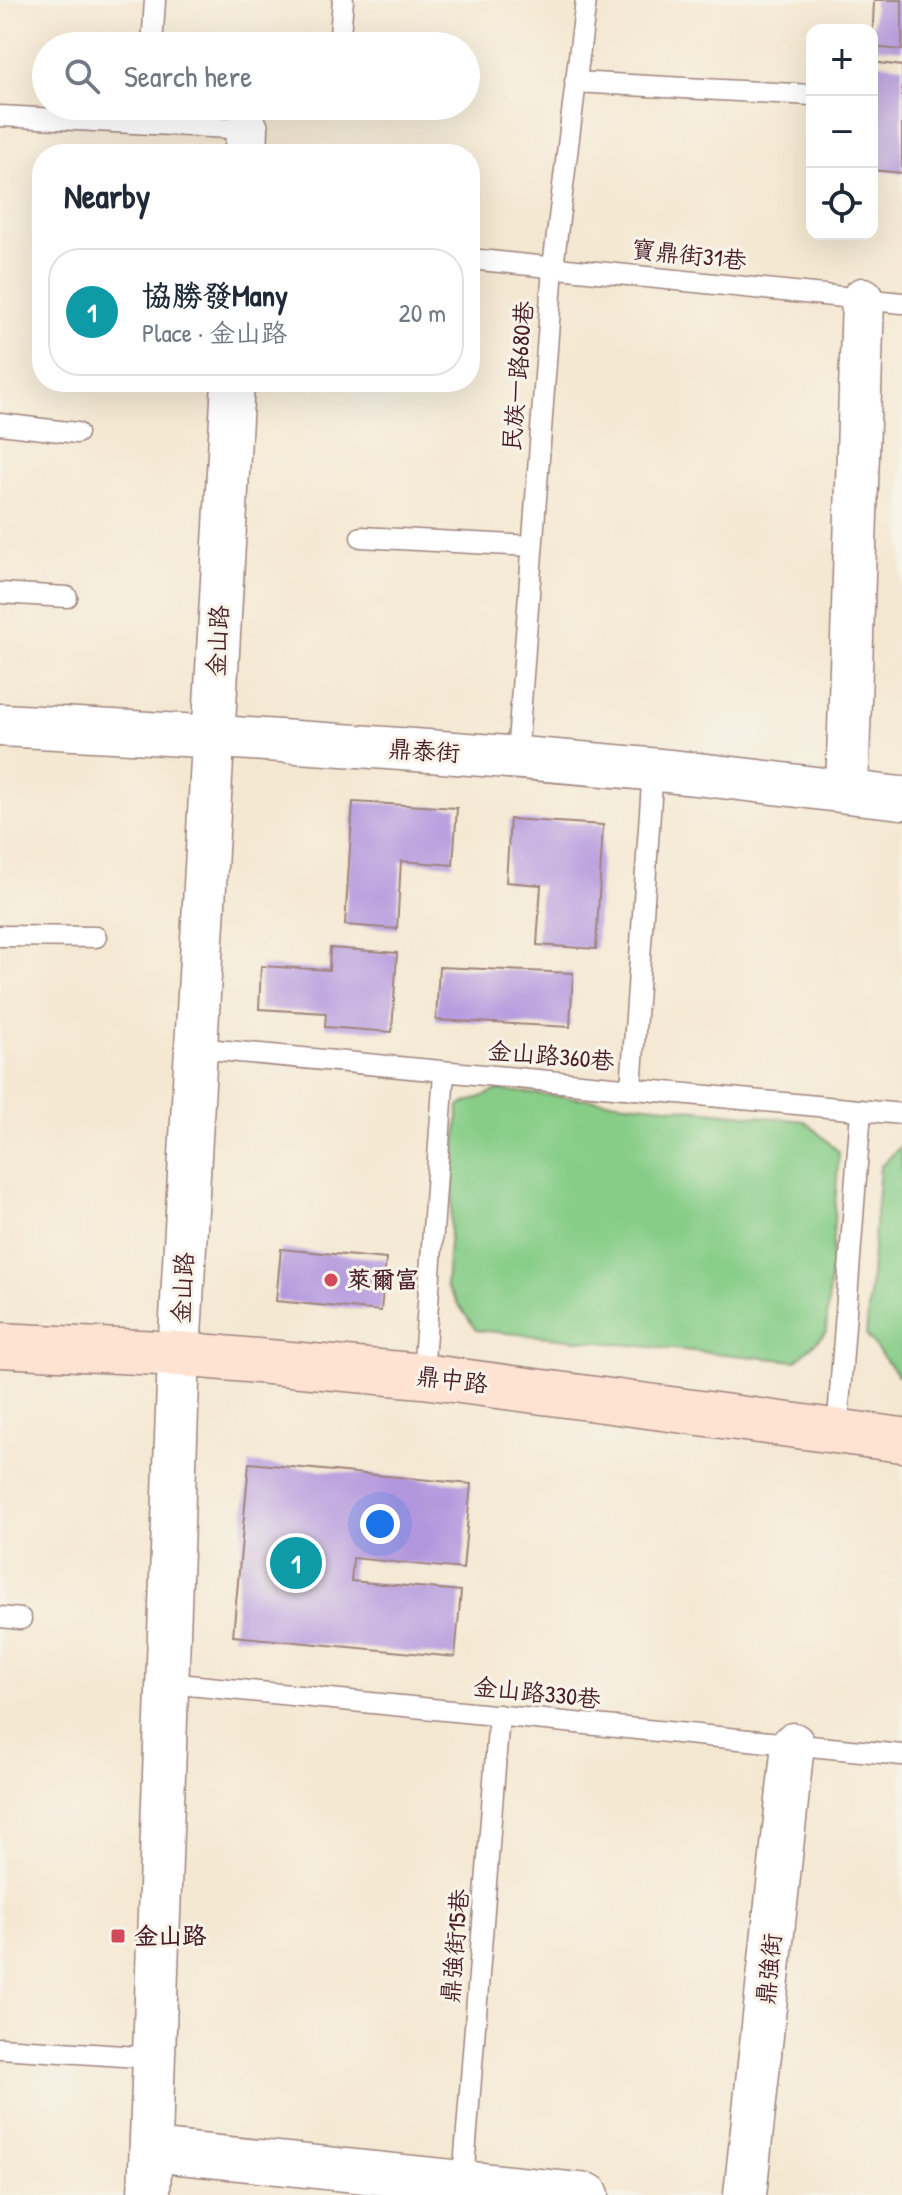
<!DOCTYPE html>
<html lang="en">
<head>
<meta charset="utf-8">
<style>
  :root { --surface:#fff; --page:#f2f2f3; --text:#1f2937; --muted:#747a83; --line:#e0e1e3; --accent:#db2777 }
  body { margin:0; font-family:"Patrick Hand","LXGW WenKai TC",sans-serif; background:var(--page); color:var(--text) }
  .controls { position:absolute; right:24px; top:24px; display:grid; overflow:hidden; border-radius:16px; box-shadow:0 8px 32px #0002 }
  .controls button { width:72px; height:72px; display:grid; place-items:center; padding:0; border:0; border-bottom:2px solid var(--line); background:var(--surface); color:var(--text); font:40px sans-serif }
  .you { position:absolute; left:380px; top:1524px; width:28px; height:28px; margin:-20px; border:6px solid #fff; border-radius:50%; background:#1a73e8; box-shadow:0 0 0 12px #1a73e833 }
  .badge { display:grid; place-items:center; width:52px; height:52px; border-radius:50%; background:var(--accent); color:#fff; font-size:26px; font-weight:700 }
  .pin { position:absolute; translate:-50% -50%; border:4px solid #fff; box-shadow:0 2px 8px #0006 }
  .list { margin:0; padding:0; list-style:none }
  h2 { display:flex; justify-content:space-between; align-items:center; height:104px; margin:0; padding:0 32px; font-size:34px }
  h2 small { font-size:26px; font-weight:400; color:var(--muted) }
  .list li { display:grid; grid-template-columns:52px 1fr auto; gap:24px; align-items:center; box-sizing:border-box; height:128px; margin:0 16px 16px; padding:0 16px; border:2px solid var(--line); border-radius:32px }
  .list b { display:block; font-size:30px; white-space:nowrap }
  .list p { margin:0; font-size:26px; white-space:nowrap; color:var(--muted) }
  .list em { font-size:26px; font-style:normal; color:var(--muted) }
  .icon { flex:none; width:44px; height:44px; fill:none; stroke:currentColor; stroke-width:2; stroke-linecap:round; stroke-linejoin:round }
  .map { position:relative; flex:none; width:902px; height:2195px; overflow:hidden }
  .search { position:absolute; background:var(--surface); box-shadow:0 8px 32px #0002; left:32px; top:32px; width:448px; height:88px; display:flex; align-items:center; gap:20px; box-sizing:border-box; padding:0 28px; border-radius:44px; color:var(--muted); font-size:30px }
  .panel { position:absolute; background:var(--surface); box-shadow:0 8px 32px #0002; left:32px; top:144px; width:448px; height:248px; border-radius:32px }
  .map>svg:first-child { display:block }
  .green { fill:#87cd88; stroke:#68765a; stroke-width:2 }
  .building { fill:#b296de }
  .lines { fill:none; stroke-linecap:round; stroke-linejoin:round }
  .lane-casing { stroke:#9f847e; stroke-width:23 }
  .street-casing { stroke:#9f847e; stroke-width:45 }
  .secondary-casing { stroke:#9f847e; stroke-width:47 }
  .lane { stroke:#fff; stroke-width:20 }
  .street { stroke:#fff; stroke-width:42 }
  .secondary { stroke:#fee3d2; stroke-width:44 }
  .poi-dot { fill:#d1495b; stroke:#f7f3e8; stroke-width:3 }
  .labels { text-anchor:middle; stroke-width:6; stroke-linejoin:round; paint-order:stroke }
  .street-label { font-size:24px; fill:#4a1f2b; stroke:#f7f3e8 }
  .poi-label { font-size:24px; font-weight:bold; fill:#4a1f2b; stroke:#f7f3e8; text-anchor:start }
</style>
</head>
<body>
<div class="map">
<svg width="902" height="2195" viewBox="0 0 902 2195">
  <rect width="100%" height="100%" fill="#f7f3e8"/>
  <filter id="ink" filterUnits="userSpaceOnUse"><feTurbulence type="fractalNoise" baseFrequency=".0125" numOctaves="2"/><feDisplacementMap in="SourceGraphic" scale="16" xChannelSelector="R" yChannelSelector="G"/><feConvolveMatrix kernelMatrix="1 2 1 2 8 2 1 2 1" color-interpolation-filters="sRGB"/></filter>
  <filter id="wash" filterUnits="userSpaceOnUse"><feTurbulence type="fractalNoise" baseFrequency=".006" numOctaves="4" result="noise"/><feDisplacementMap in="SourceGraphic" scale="32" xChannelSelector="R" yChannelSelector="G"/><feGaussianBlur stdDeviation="1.8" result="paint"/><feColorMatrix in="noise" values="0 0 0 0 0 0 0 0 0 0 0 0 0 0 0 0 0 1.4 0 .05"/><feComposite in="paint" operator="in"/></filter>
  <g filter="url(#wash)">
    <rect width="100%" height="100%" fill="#f4e8d2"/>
    <path class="green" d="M498,1090L805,1121L839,1152L826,1332L796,1361L476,1330L446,1286L459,1106Z
      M902,1145V1376H898L866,1335L880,1167Z"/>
    <g id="blocks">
      <path class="building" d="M874,0H902V50L872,47Z
        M872,62L902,66V173L872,170Z
        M353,802L457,808L453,865L401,861L397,929L345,925Z
        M510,819L603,825L596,949L537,945L541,885L506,882Z
        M330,948L397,953L392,1032L325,1027L326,1013L259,1009L261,966L329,970Z
        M439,967L573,973L570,1027L436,1020Z
        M281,1249L386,1259L381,1311L276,1301Z
        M249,1463L471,1484L463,1569L353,1558L351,1581L461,1591L455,1657L233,1636Z"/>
    </g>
  </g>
  <g filter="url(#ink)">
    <use href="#blocks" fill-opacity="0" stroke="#9f847e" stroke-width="2"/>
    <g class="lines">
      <defs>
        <path id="lane" d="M152,46L155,0
          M339,46L343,0
          M575,82L812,95
          M0,116L247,129L250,106
          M470,259L902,303
          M0,424L77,433
          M361,537L531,546
          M0,593L67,597
          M517,757L553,267L586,0
          M0,936L96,937
          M196,1048L902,1114
          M631,1089L653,769
          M423,1376L444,1072
          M837,1433L861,1110
          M0,1617L21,1619
          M168,1683L902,1755
          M0,2048L154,2058
          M463,2182L499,1715"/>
        <path id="street" d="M246,154L247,129
          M0,725C216,736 433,749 648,769C733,777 817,789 902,798
          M847,792L863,299
          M151,2150L588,2195
          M149,2195L179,1354L233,382
          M745,2195L793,1744"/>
        <path id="secondary" d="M0,1345L179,1354L423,1376L902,1440"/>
      </defs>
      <use href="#lane" class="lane-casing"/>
      <use href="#street" class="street-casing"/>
      <use href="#secondary" class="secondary-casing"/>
      <use href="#lane" class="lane"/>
      <use href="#street" class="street"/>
      <use href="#secondary" class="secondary"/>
    </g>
  </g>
  <g class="poi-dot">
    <circle cx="331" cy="1280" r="8"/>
    <rect x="110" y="1928" width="16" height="16" rx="4"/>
  </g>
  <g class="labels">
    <g class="street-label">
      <text transform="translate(689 255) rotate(6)" y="8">寶鼎街31巷</text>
      <text transform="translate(518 376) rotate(-85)" y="8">民族一路680巷</text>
      <text transform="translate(218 641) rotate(-87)" y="8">金山路</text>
      <text transform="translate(424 751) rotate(4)" y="8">鼎泰街</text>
      <text transform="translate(551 1056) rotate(5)" y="8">金山路360巷</text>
      <text transform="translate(183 1288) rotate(-87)" y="8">金山路</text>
      <text transform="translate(452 1380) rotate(7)" y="8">鼎中路</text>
      <text transform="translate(537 1693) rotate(6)" y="8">金山路330巷</text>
      <text transform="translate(455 1946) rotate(-85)" y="8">鼎強街15巷</text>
      <text transform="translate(769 1969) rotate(-84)" y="8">鼎強街</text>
    </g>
    <g class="poi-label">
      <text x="347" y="1288">萊爾富</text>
      <text x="134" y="1944">金山路</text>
    </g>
  </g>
</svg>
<div class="controls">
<button>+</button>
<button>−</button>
<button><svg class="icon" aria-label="locate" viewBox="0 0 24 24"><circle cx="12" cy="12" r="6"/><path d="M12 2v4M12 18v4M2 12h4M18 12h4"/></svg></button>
</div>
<div class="you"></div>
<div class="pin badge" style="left:296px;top:1563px;background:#0f9aa8">1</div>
<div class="search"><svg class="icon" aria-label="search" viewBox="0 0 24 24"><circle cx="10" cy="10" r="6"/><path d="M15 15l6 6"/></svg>Search here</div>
<section class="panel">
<h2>Nearby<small></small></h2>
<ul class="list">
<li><span class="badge" style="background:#0f9aa8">1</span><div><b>協勝發Many</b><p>Place · 金山路</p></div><em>20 m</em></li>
</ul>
</section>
</div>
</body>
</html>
